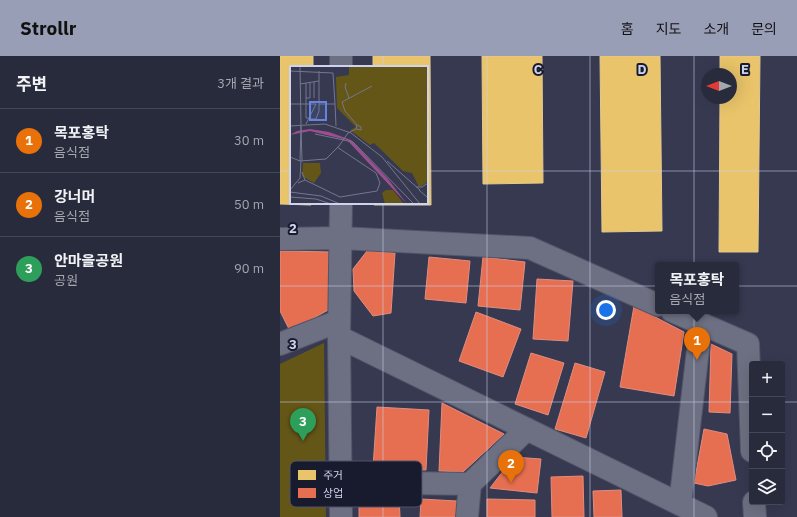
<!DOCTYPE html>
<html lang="ko">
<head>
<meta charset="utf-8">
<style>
  :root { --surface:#282b3c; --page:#343747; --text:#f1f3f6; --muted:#a5a7af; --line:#444756; --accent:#999eb7 }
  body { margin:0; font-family:"IBM Plex Sans","Noto Sans KR",sans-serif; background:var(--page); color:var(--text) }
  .controls { position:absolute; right:12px; bottom:12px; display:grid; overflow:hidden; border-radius:4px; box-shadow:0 4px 16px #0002 }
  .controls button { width:36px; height:36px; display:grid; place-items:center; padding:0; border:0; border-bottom:1px solid var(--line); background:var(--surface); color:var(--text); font:20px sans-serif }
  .compass { position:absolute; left:421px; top:12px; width:36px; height:36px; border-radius:50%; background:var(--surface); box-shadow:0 4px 16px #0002; rotate:270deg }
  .you { position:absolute; left:326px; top:254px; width:14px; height:14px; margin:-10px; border:3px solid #fff; border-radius:50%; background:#1a73e8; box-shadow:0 0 0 6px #1a73e833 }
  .badge { display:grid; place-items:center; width:26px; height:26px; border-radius:50%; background:var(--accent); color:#fff; font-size:13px; font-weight:700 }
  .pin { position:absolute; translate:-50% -33px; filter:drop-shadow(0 1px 2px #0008) }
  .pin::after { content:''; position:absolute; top:21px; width:14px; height:12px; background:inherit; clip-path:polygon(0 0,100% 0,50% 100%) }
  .popup { position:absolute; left:375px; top:206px; width:84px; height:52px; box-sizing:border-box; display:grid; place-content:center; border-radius:4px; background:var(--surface); filter:drop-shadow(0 1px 3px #0005); font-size:13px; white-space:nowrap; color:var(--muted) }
  .popup b { font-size:15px; color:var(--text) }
  .popup::after { content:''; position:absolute; left:50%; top:100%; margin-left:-8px; border:8px solid transparent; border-top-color:var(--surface) }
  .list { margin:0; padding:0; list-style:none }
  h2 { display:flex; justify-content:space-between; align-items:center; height:52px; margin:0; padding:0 16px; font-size:17px }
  h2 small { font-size:13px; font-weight:400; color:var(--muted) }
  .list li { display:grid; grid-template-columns:26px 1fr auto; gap:12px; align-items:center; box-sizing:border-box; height:64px; padding:0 16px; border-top:1px solid var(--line) }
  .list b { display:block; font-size:15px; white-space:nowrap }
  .list p { margin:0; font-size:13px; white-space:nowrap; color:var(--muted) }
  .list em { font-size:13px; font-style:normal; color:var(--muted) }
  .icon { flex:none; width:22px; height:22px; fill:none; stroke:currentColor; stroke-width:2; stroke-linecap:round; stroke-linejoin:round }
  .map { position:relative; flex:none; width:517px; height:461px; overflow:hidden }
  header { display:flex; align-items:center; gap:24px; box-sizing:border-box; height:56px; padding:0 20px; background:var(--accent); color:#111 }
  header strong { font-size:19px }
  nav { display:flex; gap:22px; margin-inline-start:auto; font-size:14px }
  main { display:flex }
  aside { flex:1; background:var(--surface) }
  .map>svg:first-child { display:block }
  .green { fill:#645617 }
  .homes { fill:#e9c46a; stroke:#e1c992 }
  .shops { fill:#e76f51; stroke:#e08d80 }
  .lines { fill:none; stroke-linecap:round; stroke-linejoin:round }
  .minor-casing { stroke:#525569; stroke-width:24 }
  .minor { stroke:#6d7082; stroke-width:22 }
  .grid { fill:none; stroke:#ced4ee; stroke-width:1; stroke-opacity:0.55 }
  .inset-road { fill:none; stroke:#73778f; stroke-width:1 }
  .view { fill:#6484e1; fill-opacity:0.15; stroke:#6484e1; stroke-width:2 }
  .inset-edge { fill:none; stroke:#ced4ee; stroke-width:2 }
  .key { fill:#181b2e; stroke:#4f5268; stroke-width:1 }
  .key-label { font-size:11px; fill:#ced4ee }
  .grid-label { font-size:13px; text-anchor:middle; font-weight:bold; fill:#ced4ee; stroke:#181b2e; stroke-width:4; stroke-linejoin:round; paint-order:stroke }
</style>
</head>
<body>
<header>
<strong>Strollr</strong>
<nav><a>홈</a><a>지도</a><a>소개</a><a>문의</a></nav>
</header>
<main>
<aside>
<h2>주변<small>3개 결과</small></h2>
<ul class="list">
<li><span class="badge" style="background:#e8710a">1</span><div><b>목포홍탁</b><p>음식점</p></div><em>30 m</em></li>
<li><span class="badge" style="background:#e8710a">2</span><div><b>강너머</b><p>음식점</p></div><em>50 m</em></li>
<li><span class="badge" style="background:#2e9e5b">3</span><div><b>안마을공원</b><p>공원</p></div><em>90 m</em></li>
</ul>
</aside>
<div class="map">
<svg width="517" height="461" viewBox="0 0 517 461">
  <rect width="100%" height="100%" fill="#363950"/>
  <path class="green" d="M44,287L46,461H0V308Z"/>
  <path class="homes" d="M0,0H33V11H11V147H31V149L0,148Z
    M93,0H150L151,149H94V147H147V11H93Z
    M202,0H262L263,127L203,128Z
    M320,0H380L382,175L322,176Z
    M440,0H480L478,196H439L440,42H451V18H440Z"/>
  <path class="shops" d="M0,195L52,196L50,253L10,275L0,255Z
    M87,195L115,197L111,257L93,260L74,235L73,213Z
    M149,201L190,205L186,247L145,243Z
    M203,201L245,206L240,254L198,250Z
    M257,223L293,225L288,285L253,283Z
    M354,250L404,276L394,340L340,331Z
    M196,256L241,273L223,321L179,305Z
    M431,288L452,298L450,357L429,356Z
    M251,297L284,307L268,359L235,348Z
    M295,307L325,316L306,382L275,373Z
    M162,347L224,378L183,416L159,415Z
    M97,351L149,354L146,414L93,412Z
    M424,373L447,378L456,424L428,430L414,427Z
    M234,401L261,403L257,437L210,432Z
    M303,420L304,461H272L271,421Z
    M341,434L342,461H314L313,435Z
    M119,439L120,461H79V440Z
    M141,443L177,445L176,461H140Z
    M207,443L255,444V461H207Z"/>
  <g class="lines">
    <defs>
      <path id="minor" d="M61,0V11
        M0,183L61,182L250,192L378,249
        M392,255L468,288L472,395
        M59,281L61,147
        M0,288L59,265
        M61,426L190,428L187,461
        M190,428L247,373
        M474,446L475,461
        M400,448L421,268
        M61,461L59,281L426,461"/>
    </defs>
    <use href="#minor" class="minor-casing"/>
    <use href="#minor" class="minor"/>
  </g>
  <path class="grid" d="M103,0V11M207,0V461M310,0V461M414,0V461M0,115H11M147,115H517M103,147V461M0,230H517M0,346H472M502,346H517"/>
  <g transform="translate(10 10)">
    <rect width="138" height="138" fill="#363950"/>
    <path d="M59,0H138V114L135,118L129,121L122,107L113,105L84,77L80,79L60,64L66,61L47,42L46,11L59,9ZM13,97H30L31,107L24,117L12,110ZM96,124H103L114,138H95L92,127Z" fill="#645617"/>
    <path d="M20,63L39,66L61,74L98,113L117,138L57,74L20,65L0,69L7,65Z" fill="#9e4d90"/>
    <path class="inset-road" d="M10,0L11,59M0,5L43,7L45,38M24,16V32M16,17V52H19M56,17L55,21L59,32M10,18L29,15M16,32H20V17M0,38H26L16,58M29,38H45L46,60M19,53H26L29,45V5M67,59L55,45L52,36L82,20M0,60L35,58L61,67L92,91L130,138M25,68L63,76L124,138M0,91L10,95L36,93L49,80L58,67L66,63L67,59L71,61V64L66,63M10,95L11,60L12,95M97,95L130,124M15,114L50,131L87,125L90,117L86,107L47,81M8,117L15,114L12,106M126,121H132L138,117M0,124L10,112L11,95M129,124L137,131L138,130M0,126L31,130L50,138M0,131L26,133L41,138"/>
    <path class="view" d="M20,36H36V54H20Z"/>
    <rect width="138" height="138" class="inset-edge"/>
  </g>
  <rect x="10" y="405" width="132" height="46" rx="6" class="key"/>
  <rect x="18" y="414" width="18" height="10" fill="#e9c46a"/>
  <rect x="18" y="432" width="18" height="10" fill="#e76f51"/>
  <g class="key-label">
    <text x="43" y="423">주거</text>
    <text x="43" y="441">상업</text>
  </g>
  <g class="grid-label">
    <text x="258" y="18">C</text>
    <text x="362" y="18">D</text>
    <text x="465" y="18">E</text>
    <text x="13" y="177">2</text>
    <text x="13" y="293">3</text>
  </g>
</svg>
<div class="controls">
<button>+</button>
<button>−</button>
<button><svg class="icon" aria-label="locate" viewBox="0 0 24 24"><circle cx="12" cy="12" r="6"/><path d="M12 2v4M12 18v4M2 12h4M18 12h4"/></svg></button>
<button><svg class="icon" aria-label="layers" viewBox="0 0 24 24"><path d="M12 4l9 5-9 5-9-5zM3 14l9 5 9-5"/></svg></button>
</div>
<svg class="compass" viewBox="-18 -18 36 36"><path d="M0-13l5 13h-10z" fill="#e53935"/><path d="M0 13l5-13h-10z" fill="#a5a7af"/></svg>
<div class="you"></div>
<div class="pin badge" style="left:417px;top:304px;background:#e8710a">1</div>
<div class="popup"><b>목포홍탁</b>음식점</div>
<div class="pin badge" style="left:231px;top:427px;background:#e8710a">2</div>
<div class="pin badge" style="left:23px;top:385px;background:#2e9e5b">3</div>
</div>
</main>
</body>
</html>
